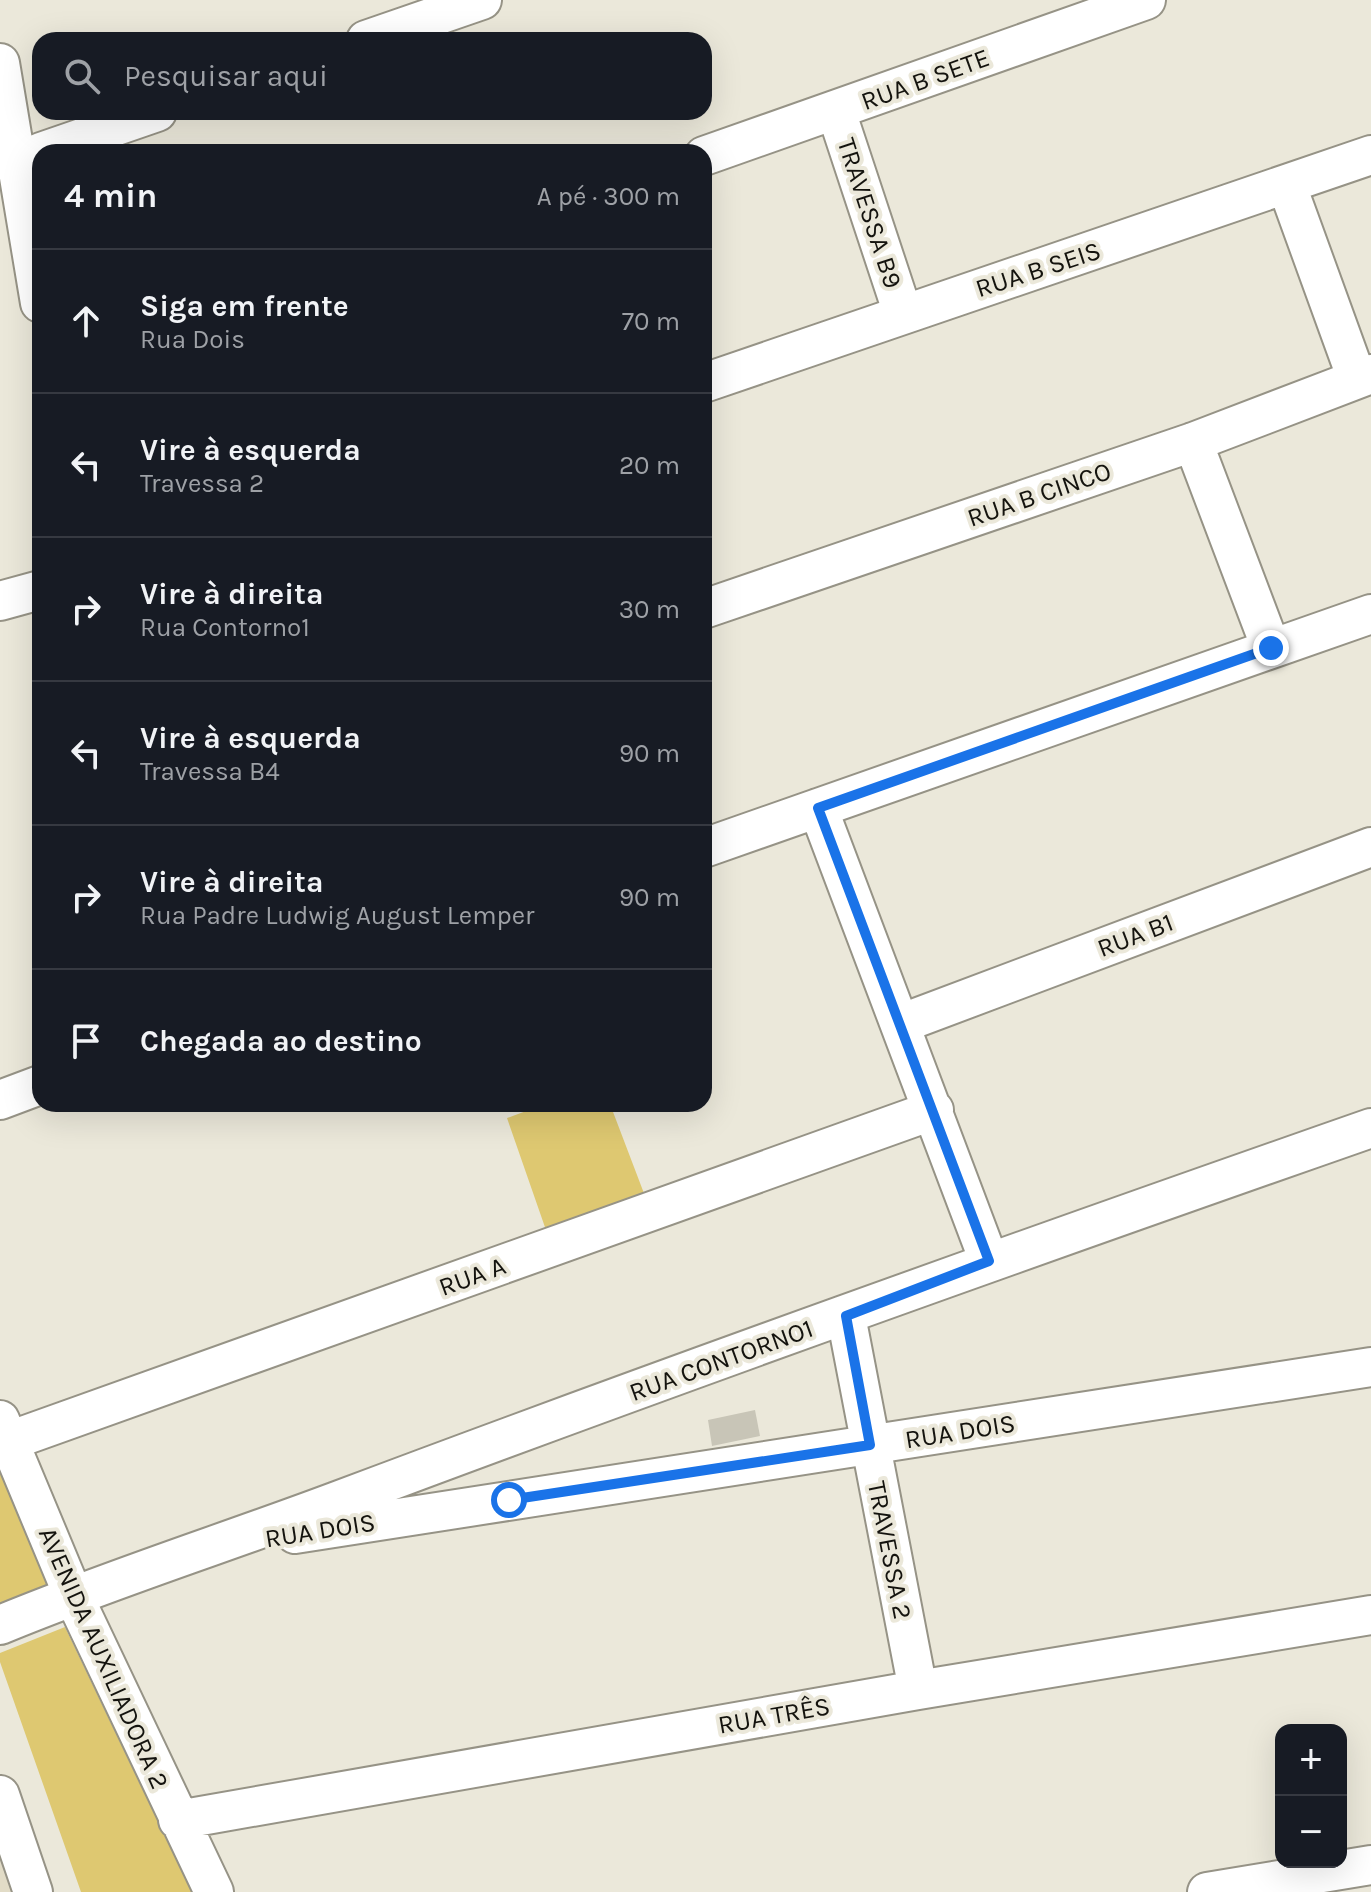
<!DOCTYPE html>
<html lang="pt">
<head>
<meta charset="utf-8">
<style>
  :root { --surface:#171b24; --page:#20242c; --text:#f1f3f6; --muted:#9ea1a6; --line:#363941 }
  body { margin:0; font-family:Karla,sans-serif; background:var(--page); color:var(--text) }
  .controls { position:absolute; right:24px; bottom:24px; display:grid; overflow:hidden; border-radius:16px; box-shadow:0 8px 32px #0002 }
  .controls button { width:72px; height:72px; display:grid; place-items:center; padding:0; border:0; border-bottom:2px solid var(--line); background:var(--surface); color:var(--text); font:40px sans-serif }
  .stop { position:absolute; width:24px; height:24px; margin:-18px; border:6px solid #1a73e8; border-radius:50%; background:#fff }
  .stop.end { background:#1a73e8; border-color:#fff; box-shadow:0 2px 8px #0008 }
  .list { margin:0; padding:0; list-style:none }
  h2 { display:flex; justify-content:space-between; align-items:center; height:104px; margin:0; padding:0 32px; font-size:34px }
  h2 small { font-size:26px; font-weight:400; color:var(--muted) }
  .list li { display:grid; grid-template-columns:52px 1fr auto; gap:24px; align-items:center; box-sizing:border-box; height:144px; padding:0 32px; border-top:2px solid var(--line) }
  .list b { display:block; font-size:30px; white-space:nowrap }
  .list p { margin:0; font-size:26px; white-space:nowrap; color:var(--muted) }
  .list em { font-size:26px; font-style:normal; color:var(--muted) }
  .icon { flex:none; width:44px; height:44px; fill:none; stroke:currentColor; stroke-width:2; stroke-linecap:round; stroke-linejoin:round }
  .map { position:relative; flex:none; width:1371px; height:1892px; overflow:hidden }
  .search { position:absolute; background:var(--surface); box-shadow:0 8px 32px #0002; left:32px; top:32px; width:680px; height:88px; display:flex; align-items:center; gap:20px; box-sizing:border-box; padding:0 28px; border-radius:24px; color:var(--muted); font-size:30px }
  .panel { position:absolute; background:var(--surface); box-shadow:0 8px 32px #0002; left:32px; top:144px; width:680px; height:968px; border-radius:24px }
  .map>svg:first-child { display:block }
  .built { fill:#e2dcc7 }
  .green { fill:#dec871 }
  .building { fill:#c8c5b7 }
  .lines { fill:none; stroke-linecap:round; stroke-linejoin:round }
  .minor-casing { stroke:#969386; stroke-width:42 }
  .minor { stroke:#fff; stroke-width:38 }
  .route { stroke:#1a73e8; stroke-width:10 }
  .labels { text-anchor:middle; stroke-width:8; stroke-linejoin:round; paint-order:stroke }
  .street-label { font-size:26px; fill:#14130e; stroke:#ebe8da }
</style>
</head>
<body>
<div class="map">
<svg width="1371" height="1892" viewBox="0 0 1371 1892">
  <rect width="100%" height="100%" fill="#ebe8da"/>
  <path class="built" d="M0,1847L16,1892H0Z"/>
  <path class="green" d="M545,1104H610L645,1196L547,1233L507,1118Z
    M0,1473L51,1584L0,1606Z
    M65,1627L192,1892H81L0,1662V1653Z"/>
  <path class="building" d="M755,1410L760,1436L712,1446L708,1420Z"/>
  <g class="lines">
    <defs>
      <path id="minor" d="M366,40L482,0
        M0,63L40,303
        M836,111L903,314
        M41,152L157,112
        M704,156L1146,0
        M1287,186L1357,379
        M704,383L1371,155
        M1193,442L1271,648
        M0,601L40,590
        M704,609L1193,442L1371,374
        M818,808L989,1261
        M704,848L1371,614
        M900,1024L1371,847
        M0,1100L40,1085
        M846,1316L918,1690
        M0,1420L73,1595L214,1892
        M9,1441L934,1110
        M295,1534L1371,1367
        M0,1625C111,1579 225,1543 337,1501C680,1372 1025,1249 1371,1128
        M0,1795L33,1892
        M178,1820L918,1690L1371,1615
        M1207,1892L1371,1865"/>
    </defs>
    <use href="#minor" class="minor-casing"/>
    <use href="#minor" class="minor"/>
  </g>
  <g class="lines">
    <path class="route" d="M509,1500L870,1445L846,1316L989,1261L818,808L1271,648"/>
  </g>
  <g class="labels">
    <g class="street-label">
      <text transform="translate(925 79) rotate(-20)" y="9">RUA B SETE</text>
      <text transform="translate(870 213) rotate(72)" y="9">TRAVESSA B9</text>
      <text transform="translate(1038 269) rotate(-18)" y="9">RUA B SEIS</text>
      <text transform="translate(1039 494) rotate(-19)" y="9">RUA B CINCO</text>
      <text transform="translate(1135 935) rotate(-21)" y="9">RUA B1</text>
      <text transform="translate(472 1276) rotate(-20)" y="9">RUA A</text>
      <text transform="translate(721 1360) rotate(-20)" y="9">RUA CONTORNO1</text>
      <text transform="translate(960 1431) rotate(-9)" y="9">RUA DOIS</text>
      <text transform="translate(320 1530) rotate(-9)" y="9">RUA DOIS</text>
      <text transform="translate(890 1550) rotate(79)" y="9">TRAVESSA 2</text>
      <text transform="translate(104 1658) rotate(66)" y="9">AVENIDA AUXILIADORA 2</text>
      <text transform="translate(774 1715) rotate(-10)" y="9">RUA TRÊS</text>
    </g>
  </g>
</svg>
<div class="controls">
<button>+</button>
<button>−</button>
</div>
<div class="stop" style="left:509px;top:1500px"></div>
<div class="stop end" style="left:1271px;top:648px"></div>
<div class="search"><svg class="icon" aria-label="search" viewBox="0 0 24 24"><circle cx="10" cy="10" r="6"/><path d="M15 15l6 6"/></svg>Pesquisar aqui</div>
<section class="panel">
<h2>4 min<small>A pé · 300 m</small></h2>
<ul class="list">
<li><svg class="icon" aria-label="ahead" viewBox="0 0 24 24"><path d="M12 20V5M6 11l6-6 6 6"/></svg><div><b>Siga em frente</b><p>Rua Dois</p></div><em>70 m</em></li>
<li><svg class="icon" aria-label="left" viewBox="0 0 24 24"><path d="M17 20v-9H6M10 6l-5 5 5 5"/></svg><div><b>Vire à esquerda</b><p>Travessa 2</p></div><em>20 m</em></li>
<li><svg class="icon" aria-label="right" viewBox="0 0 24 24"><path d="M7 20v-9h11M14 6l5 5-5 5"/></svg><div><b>Vire à direita</b><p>Rua Contorno1</p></div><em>30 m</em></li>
<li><svg class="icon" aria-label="left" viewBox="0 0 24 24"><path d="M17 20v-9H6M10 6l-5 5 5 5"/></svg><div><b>Vire à esquerda</b><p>Travessa B4</p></div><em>90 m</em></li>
<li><svg class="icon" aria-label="right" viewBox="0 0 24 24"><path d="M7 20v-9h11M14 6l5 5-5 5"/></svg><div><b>Vire à direita</b><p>Rua Padre Ludwig August Lemper</p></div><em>90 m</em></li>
<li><svg class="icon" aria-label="arrive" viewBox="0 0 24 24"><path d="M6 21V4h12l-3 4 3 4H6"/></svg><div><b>Chegada ao destino</b></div></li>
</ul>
</section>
</div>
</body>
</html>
